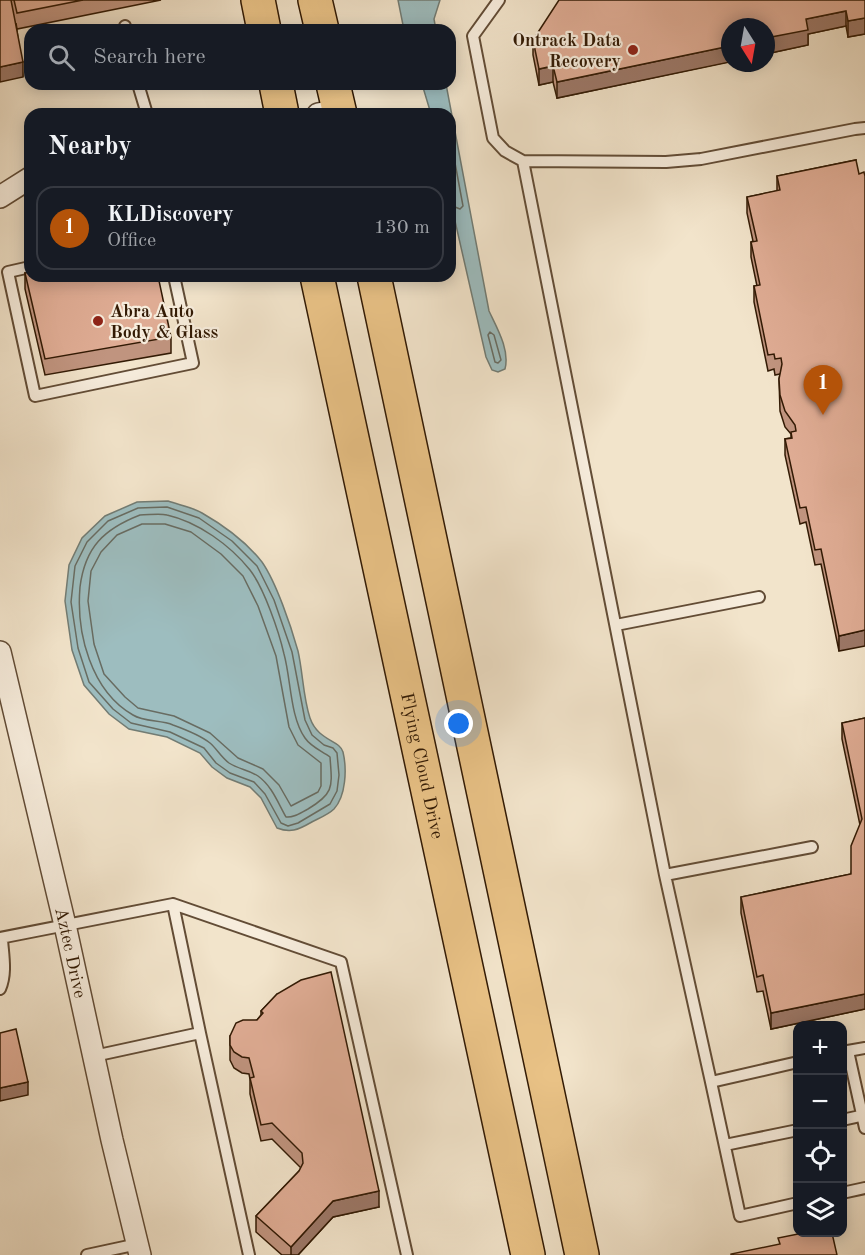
<!DOCTYPE html>
<html lang="en">
<head>
<meta charset="utf-8">
<style>
  :root { --surface:#171b24; --page:#20242c; --text:#f1f3f6; --muted:#9ea1a6; --line:#363941; --accent:#b45309 }
  body { margin:0; font-family:"Old Standard TT",serif; background:var(--page); color:var(--text) }
  .controls { position:absolute; right:18px; bottom:18px; display:grid; overflow:hidden; border-radius:12px; box-shadow:0 3px 15px #0003 }
  .controls button { width:54px; height:54px; display:grid; place-items:center; padding:0; border:0; border-bottom:2px solid var(--line); background:var(--surface); color:var(--text); font:30px sans-serif }
  .compass { position:absolute; left:721px; top:18px; width:54px; height:54px; border-radius:50%; background:var(--surface); box-shadow:0 3px 15px #0003; rotate:169deg }
  .you { position:absolute; left:459px; top:724px; width:21px; height:21px; margin:-15px; border:4px solid #fff; border-radius:50%; background:#1a73e8; box-shadow:0 0 0 9px #1a73e833 }
  .badge { display:grid; place-items:center; width:39px; height:39px; border-radius:50%; background:var(--accent); color:#fff; font-size:20px; font-weight:700 }
  .pin { position:absolute; translate:-50% -50px; filter:drop-shadow(0 2px 3px #0008) }
  .pin::after { content:''; position:absolute; top:32px; width:21px; height:18px; background:inherit; clip-path:polygon(0 0,100% 0,50% 100%) }
  .list { margin:0; padding:0; list-style:none }
  h2 { display:flex; justify-content:space-between; align-items:center; height:78px; margin:0; padding:0 24px; font-size:26px }
  h2 small { font-size:20px; font-weight:400; color:var(--muted) }
  .list li { display:grid; grid-template-columns:39px 1fr auto; gap:18px; align-items:center; box-sizing:border-box; height:84px; margin:0 12px 12px; padding:0 12px; border:2px solid var(--line); border-radius:18px }
  .list b { display:block; font-size:22px; white-space:nowrap }
  .list p { margin:0; font-size:20px; white-space:nowrap; color:var(--muted) }
  .list em { font-size:20px; font-style:normal; color:var(--muted) }
  .icon { flex:none; width:33px; height:33px; fill:none; stroke:currentColor; stroke-width:2; stroke-linecap:round; stroke-linejoin:round }
  .map { position:relative; flex:none; width:865px; height:1255px; overflow:hidden }
  .search { position:absolute; background:var(--surface); box-shadow:0 3px 15px #0003; left:24px; top:24px; width:432px; height:66px; display:flex; align-items:center; gap:15px; box-sizing:border-box; padding:0 21px; border-radius:18px; color:var(--muted); font-size:22px }
  .panel { position:absolute; background:var(--surface); box-shadow:0 3px 15px #0003; left:24px; top:108px; width:432px; height:174px; border-radius:18px }
  .map>svg:first-child { display:block }
  .water { fill:#9dbdbf; stroke:#727c74; stroke-width:1.5 }
  .lines { fill:none; stroke-linecap:round; stroke-linejoin:round }
  .shore { stroke:#686c62; stroke-width:1.5 }
  .service-casing { stroke:#624c36; stroke-width:14 }
  .minor-casing { stroke:#624c36; stroke-width:24 }
  .primary-casing { stroke:#321a04; stroke-width:36 }
  .service { stroke:#f7eddd; stroke-width:10 }
  .minor { stroke:#f7eddd; stroke-width:21 }
  .primary { stroke:#e9c286; stroke-width:33 }
  .wall { fill:#c0947f; stroke:#321a04; stroke-width:1.5 }
  .shaded-wall { fill:#9c7868; stroke:#321a04; stroke-width:1.5 }
  .building { fill:#dfac94; stroke:#321a04; stroke-width:1.5 }
  .poi-dot { fill:#8f2418; stroke:#f7eddd; stroke-width:2 }
  .labels { text-anchor:middle; stroke-width:4.5; stroke-linejoin:round; paint-order:stroke }
  .poi-label { font-size:18px; font-weight:bold; fill:#321a04; stroke:#f7eddd; text-anchor:end }
  .street-label { font-size:18px; fill:#321a04; stroke:#f7eddd }
</style>
</head>
<body>
<div class="map">
<svg width="865" height="1255" viewBox="0 0 865 1255">
  <rect width="100%" height="100%" fill="#f2e4cb"/>
  <filter id="stains"><feTurbulence type="fractalNoise" baseFrequency=".00333" numOctaves="4"/><feColorMatrix values="0 0 0 0 .2 0 0 0 0 .09 0 0 0 0 .02 0 0 0 .5 -.17"/></filter>
  <radialGradient id="worn" r=".72"><stop offset=".6" stop-color="#630" stop-opacity="0"/><stop offset="1" stop-color="#630" stop-opacity=".3"/></radialGradient>
  <path class="water" d="M398,0H440L434,19L436,30H404Z
    M422,84H446L489,311C497,328 510,350 505,369L498,372L492,370L486,357L450,199V114H431Z
    M168,501C179,505 192,507 202,513C223,525 247,543 262,562C276,582 291,626 298,651C303,673 303,697 310,718C318,741 340,740 343,752C347,769 346,796 334,809C328,815 317,819 310,823C298,830 290,833 277,828L261,798L250,787L227,778L212,767L200,753L167,737L129,729L109,714L84,685L72,650L65,601L69,565L82,538L105,516L137,502Z"/>
  <g class="lines">
    <path class="shore" d="M450,136L463,206L460,209L450,205
      M490,332L494,335L501,360L498,363L495,362L488,335Z
      M167,507L199,518L232,541L257,566L274,600L292,652L305,720L312,735L324,745L333,748L337,753L339,775L337,791L330,804L298,823L288,826L281,823L265,794L254,782L230,773L216,763L204,748L170,732L131,723L113,709L89,682L78,648L71,602L75,566L87,542L108,521L138,508Z
      M140,515C149,515 159,513 167,515C198,522 230,545 250,570C264,588 279,632 284,654C291,679 290,717 305,738C311,747 322,751 330,757C332,786 335,793 308,809C300,813 294,818 286,817C278,803 272,786 258,776C249,770 238,769 229,763C221,757 217,749 210,743C200,735 184,729 173,725C161,720 144,722 133,715C91,691 76,633 80,587C85,547 104,529 140,515Z
      M142,524H165L191,532L221,554L243,576L258,606L276,656L289,727L298,745L321,763V786L318,792L291,806L279,785L263,769L238,758L210,733L174,716L138,708L125,697L104,674L94,644L88,601L91,571L101,552L117,535Z"/>
    <defs>
      <path id="service" d="M499,0L473,36L493,138L505,151L523,161L665,875L711,1082L798,1062
        M125,26L126,30
        M138,84L147,114
        M523,161L666,162L701,159L855,129L865,128
        M30,267L8,272L35,396L193,363L174,276
        M616,625L759,597
        M665,875L812,847
        M173,904L341,962L407,1255
        M0,938L173,904L200,1033L94,1056
        M0,989C7,973 3,955 2,939
        M200,1033L249,1255
        M848,1051L865,1128
        M842,1052L865,1048
        M711,1082L740,1216L798,1203
        M842,1120L865,1115
        M725,1145L798,1130
        M842,1193L865,1188
        M87,1255L138,1244"/>
      <g id="minor">
        <path d="M318,114L339,110"/>
        <path d="M0,197L30,178"/>
        <path id="s1" d="M0,652L65,925L112,1140L140,1255"/>
      </g>
      <g id="primary">
        <path d="M258,0L264,30"/>
        <path d="M315,0L322,30"/>
        <path d="M276,84L282,114"/>
        <path d="M333,84L340,114"/>
        <path id="s2" d="M317,276L528,1255"/>
        <path d="M374,276L582,1255"/>
      </g>
    </defs>
    <use href="#service" class="service-casing"/>
    <use href="#minor" class="minor-casing"/>
    <use href="#primary" class="primary-casing"/>
    <use href="#service" class="service"/>
    <use href="#minor" class="minor"/>
    <use href="#primary" class="primary"/>
  </g>
  <path class="wall" d="M0,0H161L17,29L16,23L23,77Z
    M865,0V34L848,37L846,26L808,34V45L557,98L553,82L539,85L533,55V40Z
    M856,160L839,651L821,564L815,565L806,522L800,524L785,455V439L791,438V434L785,427L780,411L779,379L780,374L775,375L774,369L768,371L754,302V286H757L751,257V242L753,241L747,213V197L777,191V176Z
    M25,273L171,337V353L45,375L25,289Z
    M865,718V1009L771,1029L763,991L757,992L741,913V897L851,874L860,825L842,739V723Z
    M277,994L379,1207L333,1217L298,1255H282L256,1232V1216L299,1171L301,1168L272,1139L261,1141L250,1094V1079L249,1074L242,1073L234,1068L230,1060V1036L257,1020L261,1015V1011Z"/>
  <path class="shaded-wall" d="M846,11V26L808,34V45L766,54V38L806,19Z
    M865,18V34L848,37V21Z
    M730,46V62L557,98V82Z
    M23,62V77L0,82V67Z
    M553,66V82L539,85V69Z
    M865,630V646L839,651V636Z
    M865,994V1009L771,1029V1013Z
    M28,1082V1095L0,1101V1088Z
    M379,1191V1207L333,1217L298,1255H291V1247L333,1201Z"/>
  <path class="building" d="M0,0H11L23,62L0,67Z
    M14,0H83L17,13Z
    M559,0H865V18L848,21L846,11L806,19L808,30L766,38V27H730V46L557,82L553,66L539,69L533,40Z
    M856,160L859,174L864,172L865,176V630L839,636L821,549L815,550L806,507L800,508L785,439L792,438L791,432L796,431L795,425L785,411L780,395L779,379L782,364L781,358L775,359L774,354L768,355L754,286L760,285L751,242L757,241L747,197L780,190L777,176Z
    M30,272V276H158L171,337L45,359L25,273Z
    M865,718V994L771,1013L763,975L757,977L741,897L851,874V846L862,819L842,723Z
    M331,972L379,1191L333,1201L291,1247L256,1216L299,1171L303,1163L302,1153L272,1123L261,1125L250,1078L254,1077L249,1058L242,1057L234,1052L230,1045V1036L236,1023L243,1020H257L263,1013L261,1011L277,994L301,980Z
    M16,1029L28,1082L0,1088V1033Z
    M803,1233H832L837,1255H731V1254L780,1244L778,1238Z"/>
  <g class="poi-dot">
    <circle cx="633" cy="50" r="6"/>
    <circle cx="98" cy="321" r="6"/>
  </g>
  <g class="labels">
    <g class="poi-label">
      <text x="621" y="46">Ontrack Data<tspan x="621" dy="21">Recovery</tspan></text>
      <text x="110" y="317" text-anchor="start">Abra Auto<tspan x="110" dy="21">Body &amp; Glass</tspan></text>
    </g>
    <g class="street-label">
      <text dy="6" stroke="none"><textPath href="#s2" startOffset="501">Flying Cloud Drive</textPath></text>
      <text dy="6" stroke="none"><textPath href="#s1" startOffset="309">Aztec Drive</textPath></text>
    </g>
  </g>
  <rect width="100%" height="100%" filter="url(#stains)"/>
  <rect width="100%" height="100%" fill="url(#worn)"/>
</svg>
<div class="controls">
<button>+</button>
<button>−</button>
<button><svg class="icon" aria-label="locate" viewBox="0 0 24 24"><circle cx="12" cy="12" r="6"/><path d="M12 2v4M12 18v4M2 12h4M18 12h4"/></svg></button>
<button><svg class="icon" aria-label="layers" viewBox="0 0 24 24"><path d="M12 4l9 5-9 5-9-5zM3 14l9 5 9-5"/></svg></button>
</div>
<svg class="compass" viewBox="-18 -18 36 36"><path d="M0-13l5 13h-10z" fill="#e53935"/><path d="M0 13l5-13h-10z" fill="#9ea1a6"/></svg>
<div class="you"></div>
<div class="pin badge" style="left:823px;top:415px">1</div>
<div class="search"><svg class="icon" aria-label="search" viewBox="0 0 24 24"><circle cx="10" cy="10" r="6"/><path d="M15 15l6 6"/></svg>Search here</div>
<section class="panel">
<h2>Nearby<small></small></h2>
<ul class="list">
<li><span class="badge">1</span><div><b>KLDiscovery</b><p>Office</p></div><em>130 m</em></li>
</ul>
</section>
</div>
</body>
</html>
